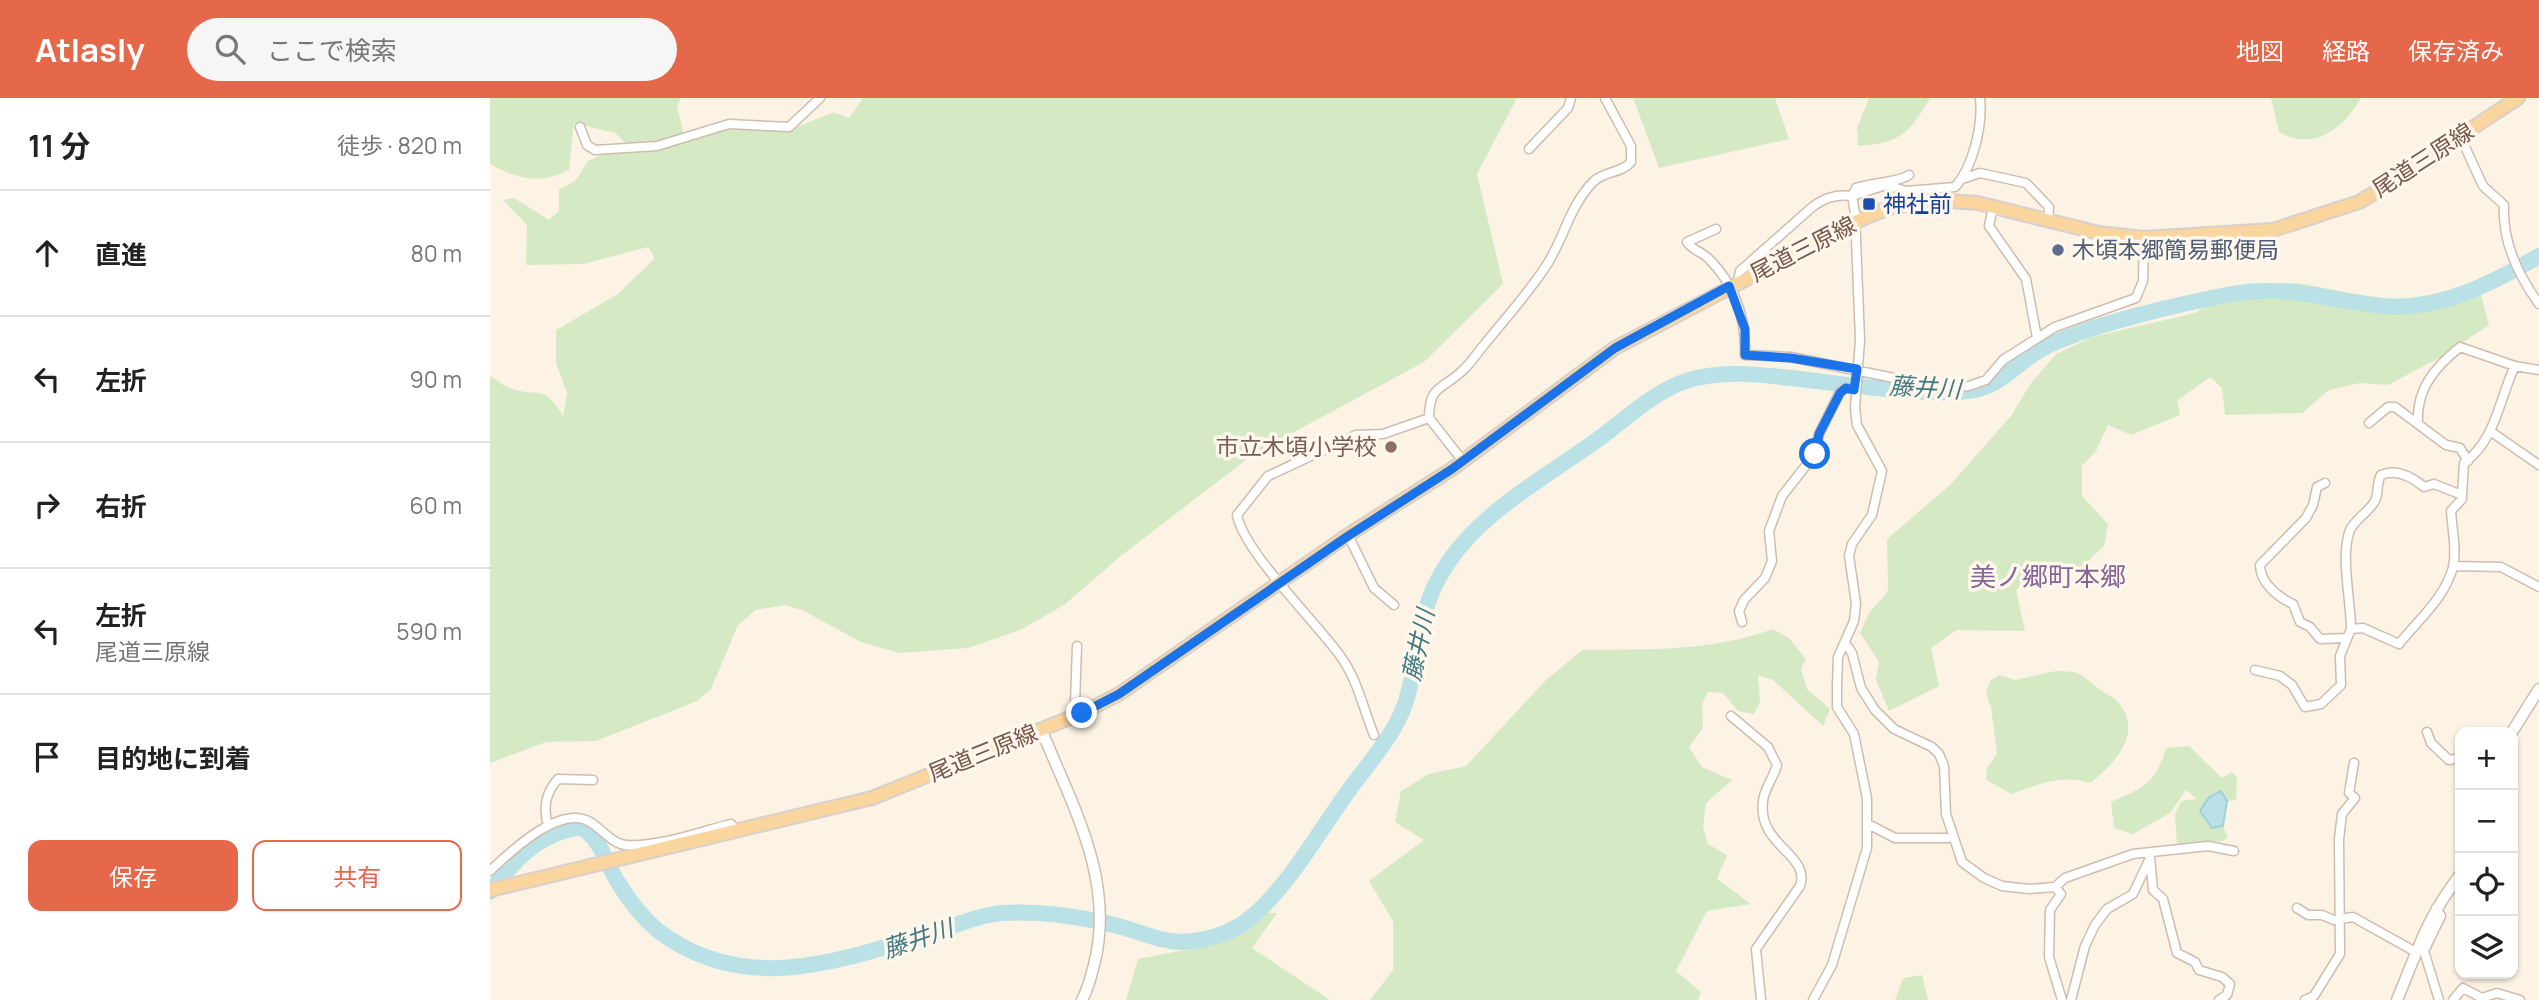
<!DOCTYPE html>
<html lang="ja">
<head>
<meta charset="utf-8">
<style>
  :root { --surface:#fff; --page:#f6f6f6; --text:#222; --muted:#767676; --line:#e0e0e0; --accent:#e6684b }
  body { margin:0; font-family:Manrope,"Noto Sans JP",sans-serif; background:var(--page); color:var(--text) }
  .controls { position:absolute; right:21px; bottom:21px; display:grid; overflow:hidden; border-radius:14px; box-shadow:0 2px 5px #0004 }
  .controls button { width:63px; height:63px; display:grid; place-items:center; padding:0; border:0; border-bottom:2px solid var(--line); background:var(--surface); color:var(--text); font:35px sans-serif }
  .stop { position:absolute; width:21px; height:21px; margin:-16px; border:5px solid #1a73e8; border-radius:50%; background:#fff }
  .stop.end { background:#1a73e8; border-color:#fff; box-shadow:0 2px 7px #0008 }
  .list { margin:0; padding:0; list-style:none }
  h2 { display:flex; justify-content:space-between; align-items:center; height:91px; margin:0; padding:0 28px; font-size:30px }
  h2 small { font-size:23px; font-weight:400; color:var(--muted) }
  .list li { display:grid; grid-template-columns:46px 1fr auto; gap:21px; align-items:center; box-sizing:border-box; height:126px; padding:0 28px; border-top:2px solid var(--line) }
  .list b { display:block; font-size:26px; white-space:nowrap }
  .list p { margin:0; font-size:23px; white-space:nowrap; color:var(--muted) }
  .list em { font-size:23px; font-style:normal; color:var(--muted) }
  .actions { display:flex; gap:14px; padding:21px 28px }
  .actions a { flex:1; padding:16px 0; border:2px solid var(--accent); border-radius:14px; text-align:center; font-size:24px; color:var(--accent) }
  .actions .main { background:var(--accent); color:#fff }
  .icon { flex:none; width:38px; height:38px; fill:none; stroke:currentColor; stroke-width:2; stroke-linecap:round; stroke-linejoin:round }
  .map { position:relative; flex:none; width:2049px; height:902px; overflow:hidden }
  header { display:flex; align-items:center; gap:42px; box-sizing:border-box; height:98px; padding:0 35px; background:var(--accent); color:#fff }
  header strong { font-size:33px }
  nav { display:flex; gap:38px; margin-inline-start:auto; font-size:24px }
  .search { width:490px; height:63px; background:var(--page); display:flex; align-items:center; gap:18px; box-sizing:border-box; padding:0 24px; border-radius:38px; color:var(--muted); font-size:26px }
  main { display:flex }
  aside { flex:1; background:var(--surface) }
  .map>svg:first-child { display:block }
  .green { fill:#d5eac4 }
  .water { fill:#bae1e6; stroke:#a0d1d8; stroke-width:2 }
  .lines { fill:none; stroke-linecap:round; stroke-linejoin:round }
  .river { stroke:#bae1e6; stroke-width:16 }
  .minor-casing { stroke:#d0bcae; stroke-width:11 }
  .tertiary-casing { stroke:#d0bcae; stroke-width:13 }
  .primary-casing { stroke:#d8d0cc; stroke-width:16 }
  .minor { stroke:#fff; stroke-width:8 }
  .tertiary { stroke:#fff; stroke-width:10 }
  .primary { stroke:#fad59e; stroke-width:12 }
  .route { stroke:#1a73e8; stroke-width:9 }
  .transit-dot { fill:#1a4fb4; stroke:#fff7ec; stroke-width:2.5 }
  .service-dot { fill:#5c6f8a; stroke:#fff7ec; stroke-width:2.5 }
  .education-dot { fill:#8d6e63; stroke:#fff7ec; stroke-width:2.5 }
  .labels { text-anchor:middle; stroke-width:7; stroke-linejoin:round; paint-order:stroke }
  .street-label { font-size:23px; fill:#75584a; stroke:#fff7ec }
  .transit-label { font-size:23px; fill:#164399; stroke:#fff7ec; text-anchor:start }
  .service-label { font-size:23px; fill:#4e5e75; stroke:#fff7ec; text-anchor:start }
  .education-label { font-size:23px; fill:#785e54; stroke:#fff7ec; text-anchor:end }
  .water-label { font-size:24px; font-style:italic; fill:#417982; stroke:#fff7ec }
  .quarter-label { font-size:26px; fill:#866699; stroke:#fff7ec }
</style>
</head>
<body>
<header>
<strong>Atlasly</strong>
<div class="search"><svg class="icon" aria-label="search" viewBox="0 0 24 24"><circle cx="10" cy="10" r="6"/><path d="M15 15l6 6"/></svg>ここで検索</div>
<nav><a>地図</a><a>経路</a><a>保存済み</a></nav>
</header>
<main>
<aside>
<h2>11 分<small>徒歩 · 820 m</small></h2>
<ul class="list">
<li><svg class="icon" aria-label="ahead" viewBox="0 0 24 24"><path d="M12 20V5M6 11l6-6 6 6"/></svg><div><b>直進</b></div><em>80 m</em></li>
<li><svg class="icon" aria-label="left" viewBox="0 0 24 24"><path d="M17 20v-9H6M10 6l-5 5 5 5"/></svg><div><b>左折</b></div><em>90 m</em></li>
<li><svg class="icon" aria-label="right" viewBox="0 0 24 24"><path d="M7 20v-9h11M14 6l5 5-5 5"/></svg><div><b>右折</b></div><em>60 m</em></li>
<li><svg class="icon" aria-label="left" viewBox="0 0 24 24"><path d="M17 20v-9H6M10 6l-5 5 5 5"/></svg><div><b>左折</b><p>尾道三原線</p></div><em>590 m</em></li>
<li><svg class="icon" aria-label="arrive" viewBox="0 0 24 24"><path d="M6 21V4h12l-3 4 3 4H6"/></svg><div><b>目的地に到着</b></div></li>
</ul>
<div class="actions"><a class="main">保存</a><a>共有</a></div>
</aside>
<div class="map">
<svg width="2049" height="902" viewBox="0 0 2049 902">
  <rect width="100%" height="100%" fill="#fcf3e5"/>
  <path class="green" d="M0,0H191L187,8L194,37L163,46L138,47L125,35L84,25L79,72C50,87 27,81 0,66Z
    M373,0H1027L987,76L1013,186L934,264L765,355L632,457L574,507L532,531L478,550L409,555L371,544L312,512L295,507L266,512L248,527L221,591L207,603L106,643L56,644L0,665V278C7,282 13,288 20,290C49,301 52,283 73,318L77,295L66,265V232L128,196L165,160L158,149L94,166L36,167L37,127L13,102L24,100L59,122L69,113V92L86,82L98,63L115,55L161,54L244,30L297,33L344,14L359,20Z
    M1143,0H1285L1299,41L1169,70Z
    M1379,0H1440C1419,36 1410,45 1368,48L1367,30Z
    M1781,0H1871C1854,30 1824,54 1789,34Z
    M1808,185L1942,211L1990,192L1999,227L1949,260L1898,287L1870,285L1839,292L1812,315L1735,317L1732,290L1720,279L1687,303L1690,317L1641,337L1618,327L1606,353L1592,368V398L1618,426L1614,448L1571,488L1545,476L1526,492L1535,533L1467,532L1441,550L1449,588L1399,613L1386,582L1389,564L1370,535L1379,515L1398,493L1397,441L1459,388L1521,318L1541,285L1566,256L1602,239L1705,215L1753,186Z
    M1283,531L1299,540L1316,561L1311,571L1317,591L1340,611L1333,628L1283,582L1268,577L1270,604L1264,616L1248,613L1233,595L1218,594L1212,606L1213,630L1199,649L1212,669L1242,682L1216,705L1213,729L1218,746L1237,757L1227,781L1261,806L1217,813L1186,873L1211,894L1208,902H880L903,872V823L879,783L934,742L905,724L911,693L939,676L976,668L1056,582L1092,552C1158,551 1220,554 1283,531Z
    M1566,573C1592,573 1590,576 1609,591C1614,595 1622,598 1627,603C1655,634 1625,666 1600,685C1572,676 1549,686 1522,696L1496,682L1497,670L1507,656L1501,609L1496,595L1500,583L1509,577L1525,582Z
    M1699,648L1732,680L1742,674L1747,680L1746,702L1737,703L1731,693L1719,699L1722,730L1733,728L1738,739L1733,743L1687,747L1685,717L1691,703L1707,701L1696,692L1680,715L1643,736L1624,730L1621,704C1653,690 1666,685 1676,650Z
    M760,815H787L762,850L840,902H636L648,861L709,849L736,825Z
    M1432,877L1438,902H1405L1413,880Z"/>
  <path class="water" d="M1731,693L1737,703L1733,728L1722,730L1710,713L1719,699Z"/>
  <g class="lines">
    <path class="river" d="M0,794C25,761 49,735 91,729C114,745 115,765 129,786C139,802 153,820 167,832C258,902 358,860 457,830C475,824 494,816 514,815C549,813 586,818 620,826C661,835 676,852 723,839C739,835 751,829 764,817C801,784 828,735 857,695C877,667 904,638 915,606C931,558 925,517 954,471C988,415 1056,379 1107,342C1135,322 1163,294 1196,283C1230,272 1266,276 1301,280C1357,286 1423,298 1478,293C1512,290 1530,260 1559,247C1607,225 1689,206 1742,196C1801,186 1838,203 1894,208C1949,213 2003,185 2049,158"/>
    <defs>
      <path id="minor" d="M90,29L97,47L105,52L167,48L239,26L299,29L330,0
        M1970,38L1993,88L2014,107C2012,143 2028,177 2049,206
        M1039,51L1078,10L1081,0
        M1472,81L1490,75L1536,85L1559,109L1558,123
        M1362,98L1396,87L1416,93L1465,89C1483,69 1493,27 1490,0
        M1362,98L1366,90C1382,84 1407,85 1419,77
        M1503,109L1499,128L1536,181L1547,240
        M1226,131L1197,144C1202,152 1212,154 1219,161C1245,187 1256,221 1255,257L1301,259L1448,289L1479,288L1496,282L1513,262L1565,229L1646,200L1653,183L1654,140
        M1248,184L1250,173L1321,110C1334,100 1345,96 1362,98L1365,115L1370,242L1365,310L1367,327L1392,373L1382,417L1362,446L1359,458L1366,505L1364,523L1348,559L1347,588V609L1364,636L1377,700V750L1342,867L1323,902
        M939,320C939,286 953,292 973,272C981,265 987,255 994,247C1014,222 1036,198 1054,171C1074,143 1078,109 1104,83C1115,73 1132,75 1141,64V48L1115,0
        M1879,325L1898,309H1905L1956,347L1970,350L1978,363
        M1928,325C1926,291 1945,269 1970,249L2025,268L2049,272
        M2000,333L2049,367
        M1835,385L1827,389L1823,407L1816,420L1770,467C1770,485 1788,499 1803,506L1810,524L1820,529L1830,541L1856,540
        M1972,397L1974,365C2006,342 2009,301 2025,268
        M858,437L884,490L904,507
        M1963,468L2011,469L2049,489
        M1252,524L1249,513L1254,502L1275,480L1282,463L1279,433L1292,398L1325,356L1329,336L1350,294L1356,290L1364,292
        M1356,546L1362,555L1371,590L1385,612L1404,631L1442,649L1449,656L1454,668L1456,716L1472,764L1494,780L1512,788L1539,791L1565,789L1575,780L1643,756L1718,748L1744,753
        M587,548L585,605L592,615
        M1765,572L1790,578L1802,587L1815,609L1831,606L1851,587L1850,558L1861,531L1873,530L1909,546C1928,522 1955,500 1963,469C1967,453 1962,430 1961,413L1972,401V397L1944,386L1934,389C1922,379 1907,370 1891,377C1886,385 1889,395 1885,403C1878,415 1866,420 1860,432C1850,458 1861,503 1861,531
        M1241,618L1278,649L1287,667C1284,679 1274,691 1273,703C1267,748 1321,756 1310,788L1266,851L1271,902
        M1937,634L1941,645L1959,662L1970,660
        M884,637C873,610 868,583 851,559C826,524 754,454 747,417L778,378L866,337L893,336L939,320L973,363
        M1378,726L1405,740H1458
        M58,728C53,710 55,695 68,681L103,682
        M1660,760L1663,792L1673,801L1687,855L1705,864L1709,872L1732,879L1740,886L1737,897L1729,902
        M0,773C20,754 70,706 100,724C112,731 122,746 136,747C170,749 208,734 241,726L247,732
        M1565,789L1571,796L1560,812L1559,859L1572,902
        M1807,810L1818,817H1832L1844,822L1863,819L1924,853
        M1946,810L1951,818L1934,853L1949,902
        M1581,902L1595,848L1605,827L1617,811L1643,796L1660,760
        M1815,902L1824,898L1850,856L1849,741L1852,716L1865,700L1859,695L1864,665
        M1963,902L1973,890L1992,900L2007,895L2030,902"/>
      <path id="tertiary" d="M551,631C582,707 626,783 604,867C601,879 598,891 592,902
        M2022,634L2049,591
        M1907,902C1927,854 1937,819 1970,777"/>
      <path id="primary" d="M0,792L382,700L592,615L629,596L858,437L962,371L1125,250L1365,124L1396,111L1427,104L1458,103L1488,105L1609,135L1654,140L1783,132L1869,104L1942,61L1970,38L2028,0"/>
    </defs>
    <use href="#minor" class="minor-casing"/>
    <use href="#tertiary" class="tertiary-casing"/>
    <use href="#primary" class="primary-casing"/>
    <use href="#minor" class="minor"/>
    <use href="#tertiary" class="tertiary"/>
    <use href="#primary" class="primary"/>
  </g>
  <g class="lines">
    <path class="route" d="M592,615L629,596L858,438L962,371L1125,250L1239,188L1255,231V257L1301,260L1367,271L1364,292L1356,290L1350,295L1329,336L1325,356"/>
  </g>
  <rect class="transit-dot" x="1372" y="99" width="14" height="14" rx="3.5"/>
  <circle class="service-dot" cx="1568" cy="152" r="7"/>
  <circle class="education-dot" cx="901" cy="349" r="7"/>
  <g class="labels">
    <g class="street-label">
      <text transform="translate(1933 62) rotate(-33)" y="8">尾道三原線</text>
      <text transform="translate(1313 151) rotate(-27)" y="8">尾道三原線</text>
      <text transform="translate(493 655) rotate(-22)" y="8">尾道三原線</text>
    </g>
    <g class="transit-label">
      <text x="1393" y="114">神社前</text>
    </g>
    <g class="service-label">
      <text x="1582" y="160">木頃本郷簡易郵便局</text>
    </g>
    <g class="education-label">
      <text x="887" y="357">市立木頃小学校</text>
    </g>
    <g class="water-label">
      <text transform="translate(1435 290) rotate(3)" y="8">藤井川</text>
      <text transform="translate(929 547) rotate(-78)" y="8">藤井川</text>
      <text transform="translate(428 841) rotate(-19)" y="8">藤井川</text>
    </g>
    <g class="quarter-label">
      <text x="1558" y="488">美ノ郷町本郷</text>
    </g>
  </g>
</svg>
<div class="controls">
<button>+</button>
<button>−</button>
<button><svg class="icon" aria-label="locate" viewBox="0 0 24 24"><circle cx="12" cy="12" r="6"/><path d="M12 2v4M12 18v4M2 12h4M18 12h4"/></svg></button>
<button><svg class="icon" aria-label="layers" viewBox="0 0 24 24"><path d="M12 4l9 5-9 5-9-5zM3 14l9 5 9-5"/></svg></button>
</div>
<div class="stop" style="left:1325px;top:356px"></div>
<div class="stop end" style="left:592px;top:615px"></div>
</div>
</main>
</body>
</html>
